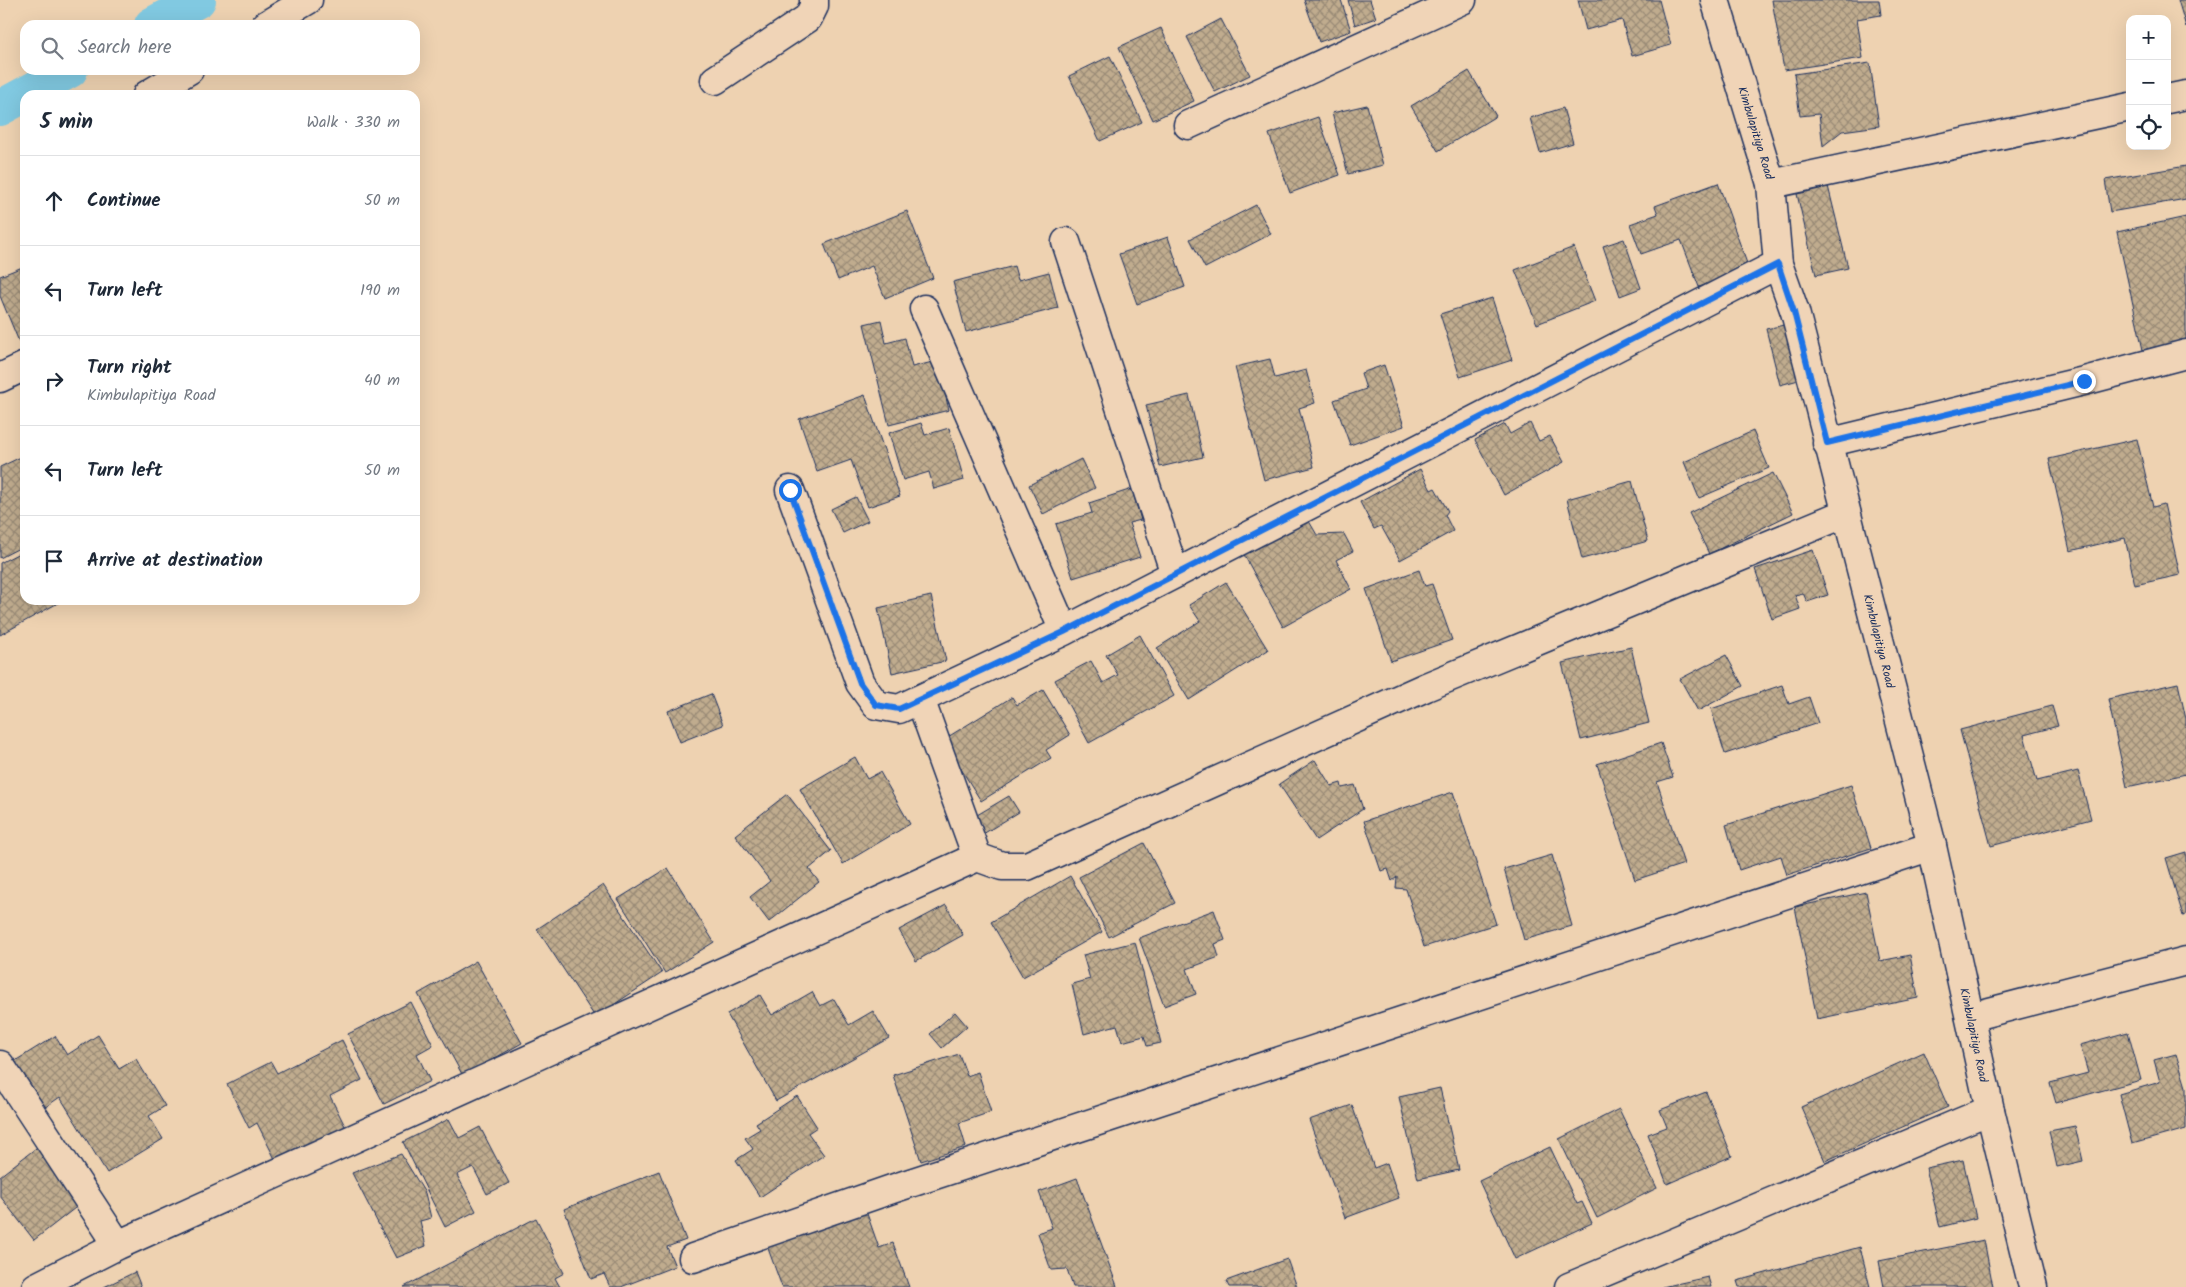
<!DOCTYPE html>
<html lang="en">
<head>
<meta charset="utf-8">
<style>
  :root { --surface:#fff; --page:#f6f6f7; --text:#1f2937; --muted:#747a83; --line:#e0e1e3 }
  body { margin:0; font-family:Kalam,sans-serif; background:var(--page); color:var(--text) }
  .controls { position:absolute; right:15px; top:15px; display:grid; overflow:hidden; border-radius:10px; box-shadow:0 5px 20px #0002 }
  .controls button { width:45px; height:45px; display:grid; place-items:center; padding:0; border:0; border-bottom:1px solid var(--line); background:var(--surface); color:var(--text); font:25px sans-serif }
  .stop { position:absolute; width:15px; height:15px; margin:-11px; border:4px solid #1a73e8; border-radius:50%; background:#fff }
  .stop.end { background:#1a73e8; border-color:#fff; box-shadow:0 1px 5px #0008 }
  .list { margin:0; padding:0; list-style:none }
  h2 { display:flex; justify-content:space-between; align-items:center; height:65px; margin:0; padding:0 20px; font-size:21px }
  h2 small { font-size:16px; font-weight:400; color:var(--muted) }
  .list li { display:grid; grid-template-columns:32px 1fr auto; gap:15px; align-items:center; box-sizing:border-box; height:90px; padding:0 20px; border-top:1px solid var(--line) }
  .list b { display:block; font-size:19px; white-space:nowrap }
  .list p { margin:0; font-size:16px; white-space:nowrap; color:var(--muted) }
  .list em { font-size:16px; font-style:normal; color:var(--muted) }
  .icon { flex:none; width:28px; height:28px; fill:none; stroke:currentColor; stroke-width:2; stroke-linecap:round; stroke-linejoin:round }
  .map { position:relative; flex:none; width:2186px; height:1287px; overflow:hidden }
  .search { position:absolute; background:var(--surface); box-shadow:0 5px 20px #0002; left:20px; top:20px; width:400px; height:55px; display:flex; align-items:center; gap:12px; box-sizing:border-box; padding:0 18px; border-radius:15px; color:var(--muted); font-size:19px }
  .panel { position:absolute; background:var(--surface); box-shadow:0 5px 20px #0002; left:20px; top:90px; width:400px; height:515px; border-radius:15px }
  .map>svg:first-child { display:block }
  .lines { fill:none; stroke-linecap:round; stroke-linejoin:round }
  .canal { stroke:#81c9e1; stroke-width:36 }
  .building { fill:url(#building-cross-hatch); stroke:#1b2f5e }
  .minor-casing { stroke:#1b2f5e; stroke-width:31 }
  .major-casing { stroke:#1b2f5e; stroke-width:31 }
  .minor { stroke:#f0d4b7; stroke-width:28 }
  .major { stroke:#f0d4b7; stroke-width:28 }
  .route { stroke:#1a73e8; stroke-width:6 }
  .labels { text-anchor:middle; stroke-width:4; stroke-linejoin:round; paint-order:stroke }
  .street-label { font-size:12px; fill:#1b2f5e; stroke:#f0d4b7 }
</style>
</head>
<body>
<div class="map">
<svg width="2186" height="1287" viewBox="0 0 2186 1287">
  <defs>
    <pattern id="building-cross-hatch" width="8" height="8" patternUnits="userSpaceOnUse" patternTransform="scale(1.25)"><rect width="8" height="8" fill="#c0ac8e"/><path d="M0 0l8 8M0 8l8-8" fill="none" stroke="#9b8c77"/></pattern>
  </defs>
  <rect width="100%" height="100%" fill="#eed2b1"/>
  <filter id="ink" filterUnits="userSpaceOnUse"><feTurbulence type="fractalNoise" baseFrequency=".02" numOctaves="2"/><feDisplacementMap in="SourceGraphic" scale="10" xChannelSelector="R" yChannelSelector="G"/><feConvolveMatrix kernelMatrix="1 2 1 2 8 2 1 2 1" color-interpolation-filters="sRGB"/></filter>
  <g filter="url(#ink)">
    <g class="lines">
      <path class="canal" d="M152,25L198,0
        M0,108L70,70"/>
    </g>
    <path class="building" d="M1304,0H1341L1351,31L1319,42Z
      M1348,0H1370L1376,18L1355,25Z
      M1578,0H1659L1671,45L1632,56L1622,20L1586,30Z
      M1772,0H1879L1881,15L1857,19L1863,58L1784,70Z
      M2178,0H2186V27Z
      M1221,19L1250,75L1215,92L1187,37Z
      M1161,28L1194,101L1153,120L1119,47Z
      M1110,56L1142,122L1100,141L1069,76Z
      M1870,63L1879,126L1842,131L1823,146L1819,114L1800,116L1794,74Z
      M1469,71L1496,116L1438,151L1411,106Z
      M1367,105L1383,165L1348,174L1332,113Z
      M1563,108L1573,143L1540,153L1530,118Z
      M1318,117L1340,175L1290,193L1269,134Z
      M2186,166V199L2110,212L2105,180Z
      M1718,183L1749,269L1699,287L1681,240L1641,254L1630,224L1658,214L1655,206Z
      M1828,186L1848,268L1816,275L1797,194Z
      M1256,205L1271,234L1205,268L1190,239Z
      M907,211L933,278L885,298L872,266L838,280L824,244Z
      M2186,217V340L2143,350L2117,232Z
      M1168,237L1185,287L1137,304L1119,254Z
      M1624,239L1641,288L1620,296L1603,246Z
      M1574,247L1595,301L1537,324L1515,270Z
      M25,266V348L22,349L0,296V276Z
      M1014,266L1018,280L1049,272L1058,308L966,332L953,282Z
      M1492,298L1512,360L1460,377L1440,314Z
      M881,320L886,343L905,338L912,367L937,361L949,410L889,425L864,324Z
      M1793,323L1806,378L1780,385L1766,329Z
      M1270,359L1275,378L1306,370L1315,403L1299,408L1314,467L1264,480L1235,367Z
      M1384,365L1404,426L1350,445L1334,400L1366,389L1361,373Z
      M865,395L900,496L868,507L851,460L817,472L799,419Z
      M1189,395L1203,457L1160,467L1146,405Z
      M921,423L925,435L949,428L964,480L934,489L929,472L903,480L889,433Z
      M1530,423L1539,441L1550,436L1564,462L1504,495L1475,440L1505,424L1510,434Z
      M1753,431L1769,468L1699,498L1684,462Z
      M2137,439L2153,507L2164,504L2180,575L2135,585L2125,538L2070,551L2049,459Z
      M23,456L25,458V545L0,558V467Z
      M1081,459L1095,488L1043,514L1029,485Z
      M1420,469L1431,490L1435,488L1448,511L1445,515L1453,531L1400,560L1381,526L1374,529L1360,502Z
      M1773,473L1793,513L1709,554L1689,513Z
      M1632,481L1648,541L1582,559L1567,499Z
      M1132,489L1141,520L1129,523L1140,557L1073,578L1056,524L1092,513L1089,503Z
      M856,497L868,521L843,533L831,509Z
      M1306,516L1317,535L1344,534L1353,551L1336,560L1351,589L1283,627L1242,551Z
      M25,550V600H56L58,603L0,635V563Z
      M1813,550L1828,595L1807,602L1803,593L1795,595L1800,609L1772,619L1755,569Z
      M1419,570L1425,586L1432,584L1452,640L1391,661L1366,589Z
      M1226,582L1268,650L1189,700L1157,648L1200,621L1189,605Z
      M931,596L946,661L892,673L878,608Z
      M1140,635L1174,696L1089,743L1055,680L1091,661L1103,683L1118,675L1106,655Z
      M1631,647L1649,723L1581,740L1562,663Z
      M1726,655L1743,686L1698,711L1680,679Z
      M2178,683L2186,719V774L2127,787L2108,699Z
      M1782,685L1789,704L1809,697L1818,723L1725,754L1711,709Z
      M1043,690L1070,735L1046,750L1051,758L981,801L943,740L1012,697L1017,705Z
      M711,694L723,725L680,742L668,711Z
      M2052,706L2058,726L2024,735L2037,781L2078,771L2091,819L1991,846L1960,730Z
      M1661,743L1673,777L1657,782L1684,864L1635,880L1597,764Z
      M855,757L867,779L880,772L910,824L843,864L800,789Z
      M1315,760L1331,786L1341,783L1342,788L1355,785L1363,809L1316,840L1279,784Z
      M1851,785L1871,848L1787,875L1781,856L1739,870L1726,825Z
      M1453,792L1496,924L1424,947L1406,889L1396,888L1397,877L1392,881L1388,869L1381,871L1364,821Z
      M787,794L831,851L809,869L819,882L769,922L750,897L770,881L735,835Z
      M1009,796L1019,812L983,834L972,818Z
      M1144,843L1175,903L1109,937L1079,877Z
      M2186,852V915L2183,916L2166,858Z
      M1552,855L1572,926L1524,940L1504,869Z
      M668,868L714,942L665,973L618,899Z
      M1070,876L1102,932L1023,977L991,922Z
      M603,885L662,973L595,1017L537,929Z
      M1866,892L1880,961L1910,955L1918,998L1817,1019L1795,907Z
      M946,905L963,935L916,961L899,930Z
      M1214,910L1225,940L1215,944L1219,957L1187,969L1196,994L1164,1006L1139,938Z
      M1135,942L1161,1043L1147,1046L1144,1036L1122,1042L1117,1025L1084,1034L1072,984L1090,979L1083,955Z
      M476,961L522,1043L463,1076L418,994Z
      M812,992L820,1006L834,999L849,1025L873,1011L889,1038L776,1101L727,1014L760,995L772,1015Z
      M411,1002L433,1045L417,1054L430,1081L384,1104L348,1034Z
      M955,1012L967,1026L942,1048L930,1034Z
      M2128,1032L2141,1080L2056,1103L2050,1083L2088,1073L2080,1045Z
      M98,1035L119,1069L136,1059L165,1106L149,1116L163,1139L107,1173L60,1097L44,1108L15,1061L55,1036L67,1055Z
      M342,1040L362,1080L330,1096L346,1128L277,1163L257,1123L249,1128L227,1084L271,1062L277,1073Z
      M1924,1052L1948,1107L1825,1161L1801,1107Z
      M959,1054L967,1076L978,1072L991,1112L959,1123L966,1147L921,1161L893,1075Z
      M2176,1054L2186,1087V1129L2132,1144L2119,1094L2160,1082L2154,1060Z
      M1440,1088L1459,1170L1418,1179L1399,1097Z
      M1706,1092L1732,1156L1667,1184L1648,1134L1667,1127L1660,1110Z
      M797,1096L817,1127L808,1133L824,1155L760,1197L736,1160L753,1149L745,1138L760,1129L756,1123Z
      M1352,1105L1374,1168L1387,1163L1399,1198L1345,1218L1309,1120Z
      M1619,1109L1657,1188L1597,1218L1559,1139Z
      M449,1119L459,1138L480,1127L509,1183L487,1194L473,1167L457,1175L476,1211L445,1227L403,1142Z
      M2075,1126L2083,1161L2057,1167L2049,1131Z
      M40,1145L84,1201L34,1240L0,1196V1176Z
      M1550,1147L1577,1204L1582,1202L1592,1223L1515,1259L1479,1181Z
      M401,1154L425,1193L431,1218L420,1221L426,1246L396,1258L352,1173Z
      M1963,1160L1976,1218L1940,1227L1926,1168Z
      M659,1171L686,1240L667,1247L675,1266L621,1287H610L604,1274L591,1279L564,1209Z
      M1077,1178L1117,1286L1115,1287H1073L1067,1269L1051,1270L1038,1233L1052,1228L1039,1192Z
      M865,1208L879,1248L893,1243L909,1287H782L766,1243Z
      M536,1218L564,1273L555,1278L560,1287H404Z
      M1984,1240L1993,1287H1884L1879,1261Z
      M1860,1247L1870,1287H1739L1737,1281Z
      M1287,1259L1297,1287H1229L1226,1281Z
      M135,1272L141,1287H104Z
      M1708,1277L1711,1287H1662Z"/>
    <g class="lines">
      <defs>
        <path id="minor" d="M266,25L308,0
          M715,80L808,18L814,6V0
          M147,95L189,70
          M2167,99L2186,95
          M1188,125L1462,0
          M1771,184L2130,107
          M1066,242L1175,574
          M924,309L1064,631
          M0,378L25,366
          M1827,443L2084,381L2186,354
          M790,490L860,683L876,705L899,709L1064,631L1778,264
          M920,699L977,857
          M1970,1017L2186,961
          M0,1065L118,1245
          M693,1258L892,1189L1932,846
          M36,1287L118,1245L977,857L1002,866H1027L1426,687L1846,513
          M1569,1287L1990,1110"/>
        <path id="major" d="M1715,0L1771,184L1778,264L1795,312L1932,846L1990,1110L2033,1287"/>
      </defs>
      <use href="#minor" class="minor-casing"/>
      <use href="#major" class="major-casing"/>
      <use href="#minor" class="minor"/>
      <use href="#major" class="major"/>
    </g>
  </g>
  <g class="lines" filter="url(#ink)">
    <path class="route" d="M790,490L860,683L876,705L899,709L1064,632L1778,264L1794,312L1827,443L2084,381"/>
  </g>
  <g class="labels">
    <g class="street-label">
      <text transform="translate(1756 133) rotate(73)" y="4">Kimbulapitiya Road</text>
      <text transform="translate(1879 641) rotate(76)" y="4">Kimbulapitiya Road</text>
      <text transform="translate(1974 1035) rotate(78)" y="4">Kimbulapitiya Road</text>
    </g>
  </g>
</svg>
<div class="controls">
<button>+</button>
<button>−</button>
<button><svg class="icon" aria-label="locate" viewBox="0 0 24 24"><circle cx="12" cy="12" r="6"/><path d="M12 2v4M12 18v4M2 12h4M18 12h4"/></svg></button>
</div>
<div class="stop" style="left:790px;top:490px"></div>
<div class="stop end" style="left:2084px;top:381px"></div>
<div class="search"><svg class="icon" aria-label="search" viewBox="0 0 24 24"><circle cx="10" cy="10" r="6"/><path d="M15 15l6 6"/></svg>Search here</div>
<section class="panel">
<h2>5 min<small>Walk · 330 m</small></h2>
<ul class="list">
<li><svg class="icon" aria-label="ahead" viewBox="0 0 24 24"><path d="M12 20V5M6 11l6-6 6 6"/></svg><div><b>Continue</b></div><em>50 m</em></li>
<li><svg class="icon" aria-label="left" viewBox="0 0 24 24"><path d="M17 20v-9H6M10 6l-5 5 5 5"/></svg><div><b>Turn left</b></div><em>190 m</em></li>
<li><svg class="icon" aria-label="right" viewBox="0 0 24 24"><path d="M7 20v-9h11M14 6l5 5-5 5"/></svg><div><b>Turn right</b><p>Kimbulapitiya Road</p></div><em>40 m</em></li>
<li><svg class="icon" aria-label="left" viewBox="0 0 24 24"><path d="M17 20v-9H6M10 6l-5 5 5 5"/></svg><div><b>Turn left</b></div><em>50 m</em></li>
<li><svg class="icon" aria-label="arrive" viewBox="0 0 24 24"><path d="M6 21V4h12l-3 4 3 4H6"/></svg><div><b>Arrive at destination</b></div></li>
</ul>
</section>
</div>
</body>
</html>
